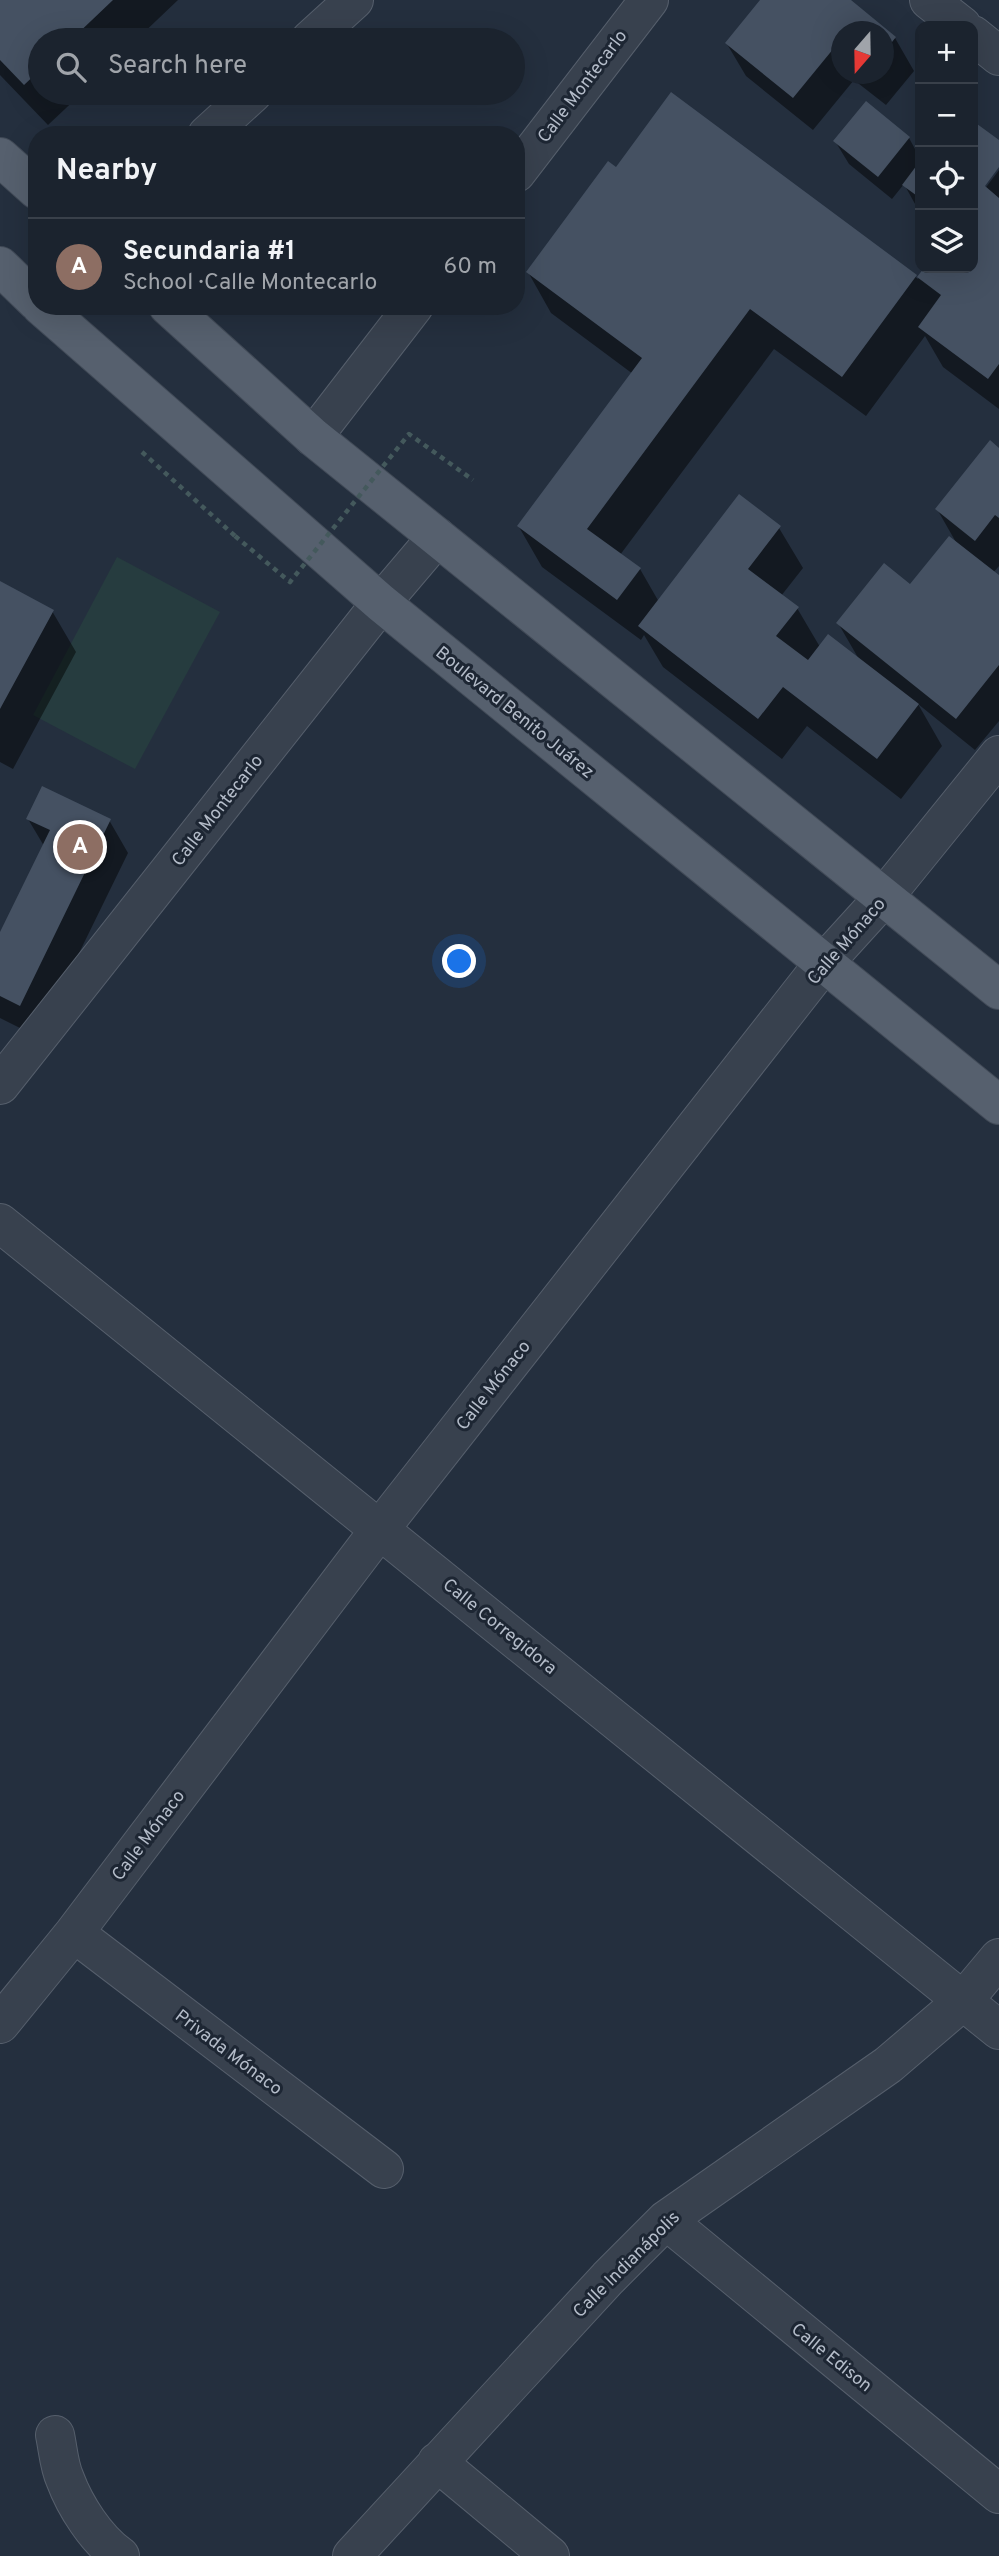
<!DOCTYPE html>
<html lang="en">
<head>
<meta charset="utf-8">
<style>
  :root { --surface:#1b232e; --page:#282f3a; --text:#f1f3f6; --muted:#a0a4aa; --line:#39404a; --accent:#8c9099 }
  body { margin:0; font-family:Overpass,sans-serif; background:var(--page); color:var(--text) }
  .controls { position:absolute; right:21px; top:21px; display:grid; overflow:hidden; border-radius:14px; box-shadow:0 7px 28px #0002 }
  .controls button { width:63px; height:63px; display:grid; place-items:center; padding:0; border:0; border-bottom:2px solid var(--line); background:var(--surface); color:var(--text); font:35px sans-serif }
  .compass { position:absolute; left:831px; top:21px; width:63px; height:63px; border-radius:50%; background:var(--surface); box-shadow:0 7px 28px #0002; rotate:200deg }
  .you { position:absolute; left:460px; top:962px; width:24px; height:24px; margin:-18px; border:5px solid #fff; border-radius:50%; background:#1a73e8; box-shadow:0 0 0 10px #1a73e833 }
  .badge { display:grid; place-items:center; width:46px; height:46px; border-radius:50%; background:var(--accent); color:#fff; font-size:23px; font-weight:700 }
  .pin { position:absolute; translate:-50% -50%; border:4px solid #fff; box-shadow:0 2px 7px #0006 }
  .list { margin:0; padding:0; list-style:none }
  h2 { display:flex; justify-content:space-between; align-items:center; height:91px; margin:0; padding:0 28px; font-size:30px }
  h2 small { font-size:23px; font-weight:400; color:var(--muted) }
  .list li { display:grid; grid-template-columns:46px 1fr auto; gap:21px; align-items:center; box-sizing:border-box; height:98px; padding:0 28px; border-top:2px solid var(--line) }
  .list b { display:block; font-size:26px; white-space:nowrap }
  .list p { margin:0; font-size:23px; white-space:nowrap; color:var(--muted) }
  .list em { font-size:23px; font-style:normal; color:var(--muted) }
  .icon { flex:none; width:38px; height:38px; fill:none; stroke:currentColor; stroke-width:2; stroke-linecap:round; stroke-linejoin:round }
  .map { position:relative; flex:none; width:999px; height:2556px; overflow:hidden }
  .search { position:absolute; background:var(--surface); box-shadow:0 7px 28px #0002; left:28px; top:28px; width:497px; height:77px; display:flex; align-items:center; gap:18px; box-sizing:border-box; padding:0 24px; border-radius:38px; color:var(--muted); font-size:26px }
  .panel { position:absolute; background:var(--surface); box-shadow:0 7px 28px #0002; left:28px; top:126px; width:497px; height:189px; border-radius:28px }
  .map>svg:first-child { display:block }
  .green { fill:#263c3f }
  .shadow { fill:#0007; fill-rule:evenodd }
  .building { fill:#455162 }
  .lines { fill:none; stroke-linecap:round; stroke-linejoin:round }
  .minor-casing { stroke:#565f6c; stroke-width:40 }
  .major-casing { stroke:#414a57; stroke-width:40 }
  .path { stroke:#44595c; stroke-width:4.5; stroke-dasharray:5 5; stroke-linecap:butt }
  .minor { stroke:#38414e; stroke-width:38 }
  .major { stroke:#56606e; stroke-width:38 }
  .path-bridge { stroke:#44595c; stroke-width:4.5; stroke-dasharray:5 5; stroke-linecap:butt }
  .labels { text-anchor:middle; stroke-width:6; stroke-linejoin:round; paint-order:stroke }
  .street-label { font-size:18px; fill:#b4bcc9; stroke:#1d2633 }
</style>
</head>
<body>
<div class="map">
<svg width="999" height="2556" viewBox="0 0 999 2556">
  <rect width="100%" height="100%" fill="#242f3e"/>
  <path class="green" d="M117,557L220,612L135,769L33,715Z"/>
  <path class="shadow" d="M0,0H178L136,40H40V93H82L48,125L0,75Z
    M762,0H848L895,38L914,71L886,105L854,80L813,130L746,76L727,44ZM842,32H884V74H842Z
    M672,95L918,279L926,268H973V123L999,142V164L978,192L981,194L999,170V409L943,367L925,336L866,416L774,349L620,555L640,569L659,602L779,528L803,568L781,596L797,608L820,647L860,661L838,623L911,586L957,544L937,509L999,450V566L993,573L999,578V721L975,750L918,704L942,746L901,799L807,726L782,759L663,667L644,635L641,640L542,567L519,527L633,374L551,313L528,272L616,169Z
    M866,104L909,138L920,158V213L904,184L892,199L849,164L835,141Z
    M0,583L52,611L76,652L13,769L0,762Z
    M28,819L109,820L128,853L38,1037L0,1018V936L44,846Z"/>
  <path class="building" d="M0,0H113L71,40H40V70L24,85L0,60Z
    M760,0H851L896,37L884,52V32H842V54L834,48L793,98L725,43Z
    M671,92L917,275L842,377L750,309L587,529L641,568L617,600L517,526L642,358L526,272L608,161L616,167Z
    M866,101L910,137L878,177L833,141Z
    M973,121L999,140V167L985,186L999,198V364L988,379L918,327L941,295L917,277L924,268H973Z
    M920,161V198L902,185Z
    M990,440L999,448V518L995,515L975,541L935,509Z
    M739,494L781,526L748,569L799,607L776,636L808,660L828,634L919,704L877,759L783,687L758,719L638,626Z
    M949,536L999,575V665L956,719L836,623L884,563L910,584Z
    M0,581L54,610L0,709Z
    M42,786L111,819L20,1006L0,996V932L50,830L26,819Z"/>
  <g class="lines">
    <defs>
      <path id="minor" d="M929,0L962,26
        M973,35L999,56
        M310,40L354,0
        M207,135L253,93
        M516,173L649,0
        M313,437L414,306
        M0,1085L381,603L437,537
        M0,1223L999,2030
        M74,1933L384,2169
        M0,2024L74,1933L380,1529L824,963L884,897L999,755
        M666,2220L999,2494
        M55,2435C58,2449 59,2466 65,2479C75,2506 96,2539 120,2556
        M437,2462L550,2556
        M352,2556L608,2278L666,2220L888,2065L963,2001L999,1958"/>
      <path id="major" d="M0,157L37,190
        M0,266L37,302
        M41,306L381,603L999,1105
        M168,306L313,437L999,990"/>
    </defs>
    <use href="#minor" class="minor-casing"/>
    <use href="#major" class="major-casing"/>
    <path class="path" d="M142,452L235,536"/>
    <use href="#minor" class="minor"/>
    <use href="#major" class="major"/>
    <path class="path-bridge" d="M235,536L290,582L409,434L473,480"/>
  </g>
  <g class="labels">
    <g class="street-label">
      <text transform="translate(582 86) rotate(-53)" y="6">Calle Montecarlo</text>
      <text transform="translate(515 712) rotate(39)" y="6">Boulevard Benito Juárez</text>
      <text transform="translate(217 810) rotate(-52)" y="6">Calle Montecarlo</text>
      <text transform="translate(846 941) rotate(-49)" y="6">Calle Mónaco</text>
      <text transform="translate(493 1385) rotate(-52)" y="6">Calle Mónaco</text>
      <text transform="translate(500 1626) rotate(39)" y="6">Calle Corregidora</text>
      <text transform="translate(148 1835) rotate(-53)" y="6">Calle Mónaco</text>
      <text transform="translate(229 2052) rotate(37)" y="6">Privada Mónaco</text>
      <text transform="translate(626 2264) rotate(-45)" y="6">Calle Indianápolis</text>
      <text transform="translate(832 2357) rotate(39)" y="6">Calle Edison</text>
    </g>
  </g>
</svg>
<div class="controls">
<button>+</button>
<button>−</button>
<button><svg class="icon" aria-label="locate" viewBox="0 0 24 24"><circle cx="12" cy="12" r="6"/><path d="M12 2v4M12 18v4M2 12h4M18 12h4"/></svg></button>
<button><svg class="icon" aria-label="layers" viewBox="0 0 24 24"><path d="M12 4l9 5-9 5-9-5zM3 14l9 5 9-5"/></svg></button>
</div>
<svg class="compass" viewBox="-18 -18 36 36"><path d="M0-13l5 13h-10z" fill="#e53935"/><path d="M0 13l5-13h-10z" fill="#a0a4aa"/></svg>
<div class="you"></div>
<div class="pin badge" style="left:80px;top:847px;background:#8d6e63">A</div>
<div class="search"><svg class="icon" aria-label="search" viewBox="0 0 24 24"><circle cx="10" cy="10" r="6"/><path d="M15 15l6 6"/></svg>Search here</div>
<section class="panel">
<h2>Nearby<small></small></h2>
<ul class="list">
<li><span class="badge" style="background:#8d6e63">A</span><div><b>Secundaria #1</b><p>School · Calle Montecarlo</p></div><em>60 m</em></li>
</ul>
</section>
</div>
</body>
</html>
